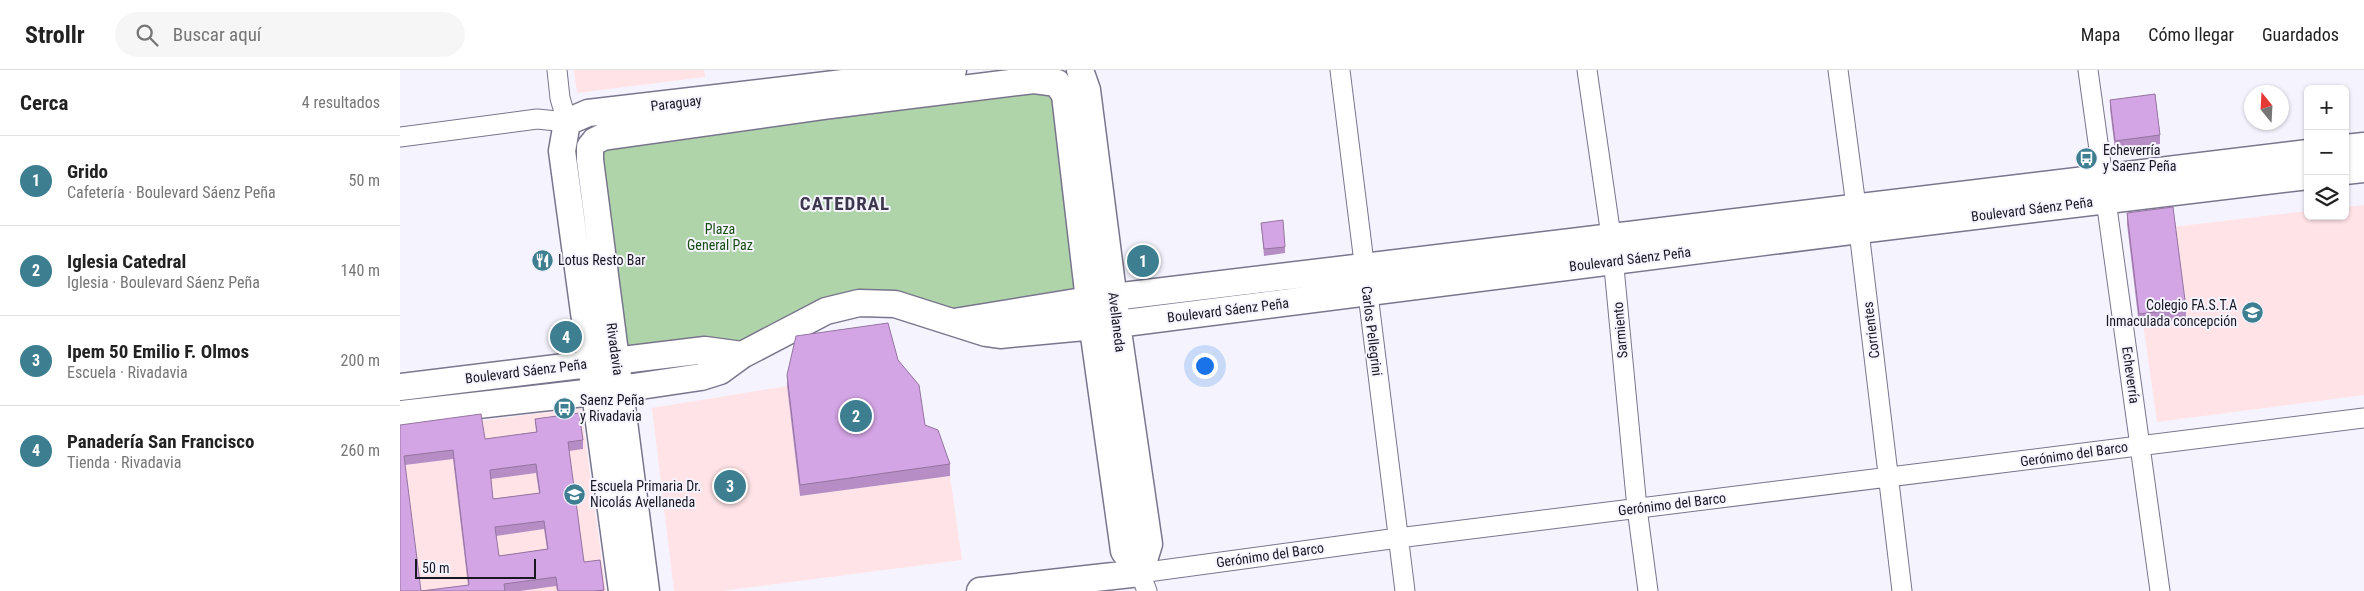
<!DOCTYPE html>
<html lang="es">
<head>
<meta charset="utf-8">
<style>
  :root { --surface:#fff; --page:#f6f6f6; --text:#222; --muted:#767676; --line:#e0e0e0; --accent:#3d7e90 }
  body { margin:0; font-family:"Roboto Condensed",sans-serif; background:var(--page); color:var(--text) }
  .controls { position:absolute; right:15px; top:15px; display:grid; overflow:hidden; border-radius:8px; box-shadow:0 1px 4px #0004 }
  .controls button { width:45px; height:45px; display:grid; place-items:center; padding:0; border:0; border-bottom:1px solid var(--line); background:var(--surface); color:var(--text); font:25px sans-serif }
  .compass { position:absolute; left:1844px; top:15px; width:45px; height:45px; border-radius:50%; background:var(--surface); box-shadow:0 1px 4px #0004; rotate:342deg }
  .scale { position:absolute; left:15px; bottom:12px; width:121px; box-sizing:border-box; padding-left:5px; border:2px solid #191721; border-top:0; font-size:14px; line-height:18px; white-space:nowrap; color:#191721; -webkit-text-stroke:4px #f5f4fe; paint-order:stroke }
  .you { position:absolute; left:804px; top:295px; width:18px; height:18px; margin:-12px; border:4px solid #fff; border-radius:50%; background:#1a73e8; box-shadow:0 0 0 8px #1a73e833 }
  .badge { display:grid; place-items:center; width:32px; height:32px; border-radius:50%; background:var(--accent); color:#fff; font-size:16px; font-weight:700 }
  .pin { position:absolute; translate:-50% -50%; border:2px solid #fff; box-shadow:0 1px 5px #0006 }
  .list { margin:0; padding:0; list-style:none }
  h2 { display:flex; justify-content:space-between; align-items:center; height:65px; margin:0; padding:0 20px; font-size:21px }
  h2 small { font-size:16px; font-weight:400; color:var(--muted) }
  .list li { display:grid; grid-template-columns:32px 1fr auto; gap:15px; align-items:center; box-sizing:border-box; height:90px; padding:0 20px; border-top:1px solid var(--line) }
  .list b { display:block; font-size:19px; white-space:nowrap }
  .list p { margin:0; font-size:16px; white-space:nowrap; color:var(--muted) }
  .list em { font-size:16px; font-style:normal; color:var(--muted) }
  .icon { flex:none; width:28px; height:28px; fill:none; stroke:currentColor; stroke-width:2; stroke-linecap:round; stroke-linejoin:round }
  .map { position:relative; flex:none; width:1964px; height:521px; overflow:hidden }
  header { display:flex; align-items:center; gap:30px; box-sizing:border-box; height:70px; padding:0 25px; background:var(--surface); border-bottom:1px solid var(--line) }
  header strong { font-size:24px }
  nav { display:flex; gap:28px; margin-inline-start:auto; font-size:18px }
  .search { width:350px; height:45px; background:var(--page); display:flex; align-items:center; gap:12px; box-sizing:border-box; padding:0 18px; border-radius:28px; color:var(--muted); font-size:19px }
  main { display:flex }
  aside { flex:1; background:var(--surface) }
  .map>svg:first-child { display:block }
  .education { fill:#ffe3e7 }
  .green { fill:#afd4aa }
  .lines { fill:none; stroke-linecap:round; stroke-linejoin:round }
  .minor-casing { stroke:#79758c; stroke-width:21 }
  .secondary-casing { stroke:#79758c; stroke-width:29 }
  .minor { stroke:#fff; stroke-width:19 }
  .secondary { stroke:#fff; stroke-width:26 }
  .wall { fill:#b68ec5; fill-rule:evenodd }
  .building { fill:#d4a5e5; stroke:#9474a0; fill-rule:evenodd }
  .labels { text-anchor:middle; stroke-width:4; stroke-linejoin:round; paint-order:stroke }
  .street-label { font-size:14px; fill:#191721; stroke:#f5f4fe }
  .poi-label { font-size:14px; fill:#191721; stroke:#f5f4fe; text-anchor:start }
  .park-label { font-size:14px; fill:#184d11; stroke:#f5f4fe }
  .district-label { font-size:19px; font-weight:bold; letter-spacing:1px; fill:#3c374c; stroke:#f5f4fe }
</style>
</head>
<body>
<header>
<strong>Strollr</strong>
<div class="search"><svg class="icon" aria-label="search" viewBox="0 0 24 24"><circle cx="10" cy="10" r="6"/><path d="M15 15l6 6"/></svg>Buscar aquí</div>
<nav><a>Mapa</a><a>Cómo llegar</a><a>Guardados</a></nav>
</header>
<main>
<aside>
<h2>Cerca<small>4 resultados</small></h2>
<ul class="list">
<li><span class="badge">1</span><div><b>Grido</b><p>Cafetería · Boulevard Sáenz Peña</p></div><em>50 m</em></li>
<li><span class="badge">2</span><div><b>Iglesia Catedral</b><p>Iglesia · Boulevard Sáenz Peña</p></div><em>140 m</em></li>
<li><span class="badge">3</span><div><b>Ipem 50 Emilio F. Olmos</b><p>Escuela · Rivadavia</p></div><em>200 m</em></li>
<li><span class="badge">4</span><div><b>Panadería San Francisco</b><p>Tienda · Rivadavia</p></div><em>260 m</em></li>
</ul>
</aside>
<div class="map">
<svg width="1964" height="521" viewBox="0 0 1964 521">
  <rect width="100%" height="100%" fill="#f5f4fe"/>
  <path class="education" d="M174,0H304L305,7L177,23Z
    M1964,135V325L1757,352L1730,162L1908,141V146H1945V137Z
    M387,316L400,426L550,406L562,490L322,521H274L252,338Z
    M181,338L206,521H0V361Z"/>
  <path class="green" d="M657,13L689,230L591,244L477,233L342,285L217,291L195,71Z"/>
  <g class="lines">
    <defs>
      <path id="minor" d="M940,0L1005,521
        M1187,0L1211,166L1237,438L1248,521
        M1438,0L1456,136L1502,521
        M1688,0L1760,521
        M0,67L137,49L167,52L160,28L157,0
        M747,521L740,503L998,468L1964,348"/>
      <path id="secondary" d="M680,0L687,20L717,254L749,474L740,503
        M657,13L665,25L689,230L724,481L740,503
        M167,52L162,81L222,521
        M167,52L188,43L553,0
        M195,71L203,67L424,36L634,10L657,13
        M195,71L190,77V90L246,521
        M1945,78L1964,76
        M1945,101L1964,99
        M554,252L689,230L1908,83
        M0,317L305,280L342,285
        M0,344L220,319L301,307L320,301L342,285L426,241L459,233L495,234L586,263L600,265L717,254L1459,160L1908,106
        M580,521L740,503"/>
    </defs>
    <use href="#minor" class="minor-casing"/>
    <use href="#secondary" class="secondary-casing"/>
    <use href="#minor" class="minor"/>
    <use href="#secondary" class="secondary"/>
  </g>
  <path class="wall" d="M1710,30L1760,65V74L1715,80L1710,39Z
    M1727,143L1786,238V249L1739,255L1727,154Z
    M861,153L885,177V183L864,186Z
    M498,290L525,355L550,394V406L400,426L387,316V305Z
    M135,349L183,370V379L169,381L184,492L200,490L204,521H157L156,516L120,521H21L68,515L53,389L5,395L0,355L85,369L136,362ZM136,403L139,423L93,429L91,409ZM144,459L147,479L99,486L96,466Z"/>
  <path class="building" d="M1755,24L1760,65L1715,71L1710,30Z
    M1773,137L1786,238L1739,244L1727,143Z
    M883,150L885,177L864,179L861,153Z
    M488,253L498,290L519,315L525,355L538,360L550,394L400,415L387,305L396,266Z
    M179,343L183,370L168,372L184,492L200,490L204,520L194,521H158L156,507L104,514L105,521H21L69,515L53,380L4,386L21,521H0V355L81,344L85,369L137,362L135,349ZM136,394L140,423L93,429L90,400ZM144,451L148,479L99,486L95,457Z"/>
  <defs>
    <symbol id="bus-disc" viewBox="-11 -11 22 22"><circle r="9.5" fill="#3d7e90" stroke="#f5f4fe"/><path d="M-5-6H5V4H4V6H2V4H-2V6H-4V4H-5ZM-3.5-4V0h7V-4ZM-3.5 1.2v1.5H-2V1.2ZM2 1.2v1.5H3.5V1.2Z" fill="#fff"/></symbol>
    <symbol id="restaurant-disc" viewBox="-11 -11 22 22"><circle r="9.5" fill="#3d7e90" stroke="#f5f4fe"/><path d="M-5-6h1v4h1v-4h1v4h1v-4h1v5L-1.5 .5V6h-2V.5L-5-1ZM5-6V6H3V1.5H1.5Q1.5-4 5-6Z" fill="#fff"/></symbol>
    <symbol id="school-disc" viewBox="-11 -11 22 22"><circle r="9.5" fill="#3d7e90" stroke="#f5f4fe"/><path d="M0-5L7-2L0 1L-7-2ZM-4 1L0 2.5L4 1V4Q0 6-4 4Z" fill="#fff"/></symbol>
  </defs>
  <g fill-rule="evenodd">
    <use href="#bus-disc" x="1674" y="76" width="25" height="25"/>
    <use href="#restaurant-disc" x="130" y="178" width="25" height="25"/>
    <use href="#school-disc" x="1840" y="230" width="25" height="25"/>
    <use href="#bus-disc" x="152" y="326" width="25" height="25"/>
    <use href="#school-disc" x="162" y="412" width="25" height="25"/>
  </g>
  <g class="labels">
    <g class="street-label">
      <text transform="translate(276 33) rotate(-7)" y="5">Paraguay</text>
      <text transform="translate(1632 139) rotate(-7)" y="5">Boulevard Sáenz Peña</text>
      <text transform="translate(1230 189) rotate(-7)" y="5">Boulevard Sáenz Peña</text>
      <text transform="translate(828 240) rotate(-7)" y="5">Boulevard Sáenz Peña</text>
      <text transform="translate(717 252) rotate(83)" y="5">Avellaneda</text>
      <text transform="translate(1220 260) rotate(-95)" y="5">Sarmiento</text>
      <text transform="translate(1471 260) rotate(-97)" y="5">Corrientes</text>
      <text transform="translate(972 261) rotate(83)" y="5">Carlos Pellegrini</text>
      <text transform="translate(215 279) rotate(82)" y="5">Rivadavia</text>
      <text transform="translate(126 301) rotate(-7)" y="5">Boulevard Sáenz Peña</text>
      <text transform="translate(1731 305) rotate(82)" y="5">Echeverría</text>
      <text transform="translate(1674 384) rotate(-8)" y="5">Gerónimo del Barco</text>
      <text transform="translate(1272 434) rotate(-7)" y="5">Gerónimo del Barco</text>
      <text transform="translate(870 485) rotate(-8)" y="5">Gerónimo del Barco</text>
    </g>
    <g class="poi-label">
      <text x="1703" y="85">Echeverría<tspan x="1703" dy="16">y Saenz Peña</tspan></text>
      <text x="158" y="195">Lotus Resto Bar</text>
      <text x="1837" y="240" text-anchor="end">Colegio FA.S.T.A<tspan x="1837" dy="16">Inmaculada concepción</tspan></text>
      <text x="180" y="335">Saenz Peña<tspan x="180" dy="16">y Rivadavia</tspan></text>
      <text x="190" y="421">Escuela Primaria Dr.<tspan x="190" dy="16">Nicolás Avellaneda</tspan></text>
    </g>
    <g class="park-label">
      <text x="320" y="164">Plaza<tspan x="320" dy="16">General Paz</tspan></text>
    </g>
    <g class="district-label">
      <text x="445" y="140">CATEDRAL</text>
    </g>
  </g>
</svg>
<div class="controls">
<button>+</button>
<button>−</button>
<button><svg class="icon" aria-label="layers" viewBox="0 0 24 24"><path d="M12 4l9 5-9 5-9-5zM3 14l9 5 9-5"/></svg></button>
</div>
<svg class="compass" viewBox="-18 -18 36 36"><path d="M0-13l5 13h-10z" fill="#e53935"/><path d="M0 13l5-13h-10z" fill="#767676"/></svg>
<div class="scale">50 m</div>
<div class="you"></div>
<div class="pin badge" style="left:743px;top:191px">1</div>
<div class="pin badge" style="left:456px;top:346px">2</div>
<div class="pin badge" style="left:330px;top:416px">3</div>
<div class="pin badge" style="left:166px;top:267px">4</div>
</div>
</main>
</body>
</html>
